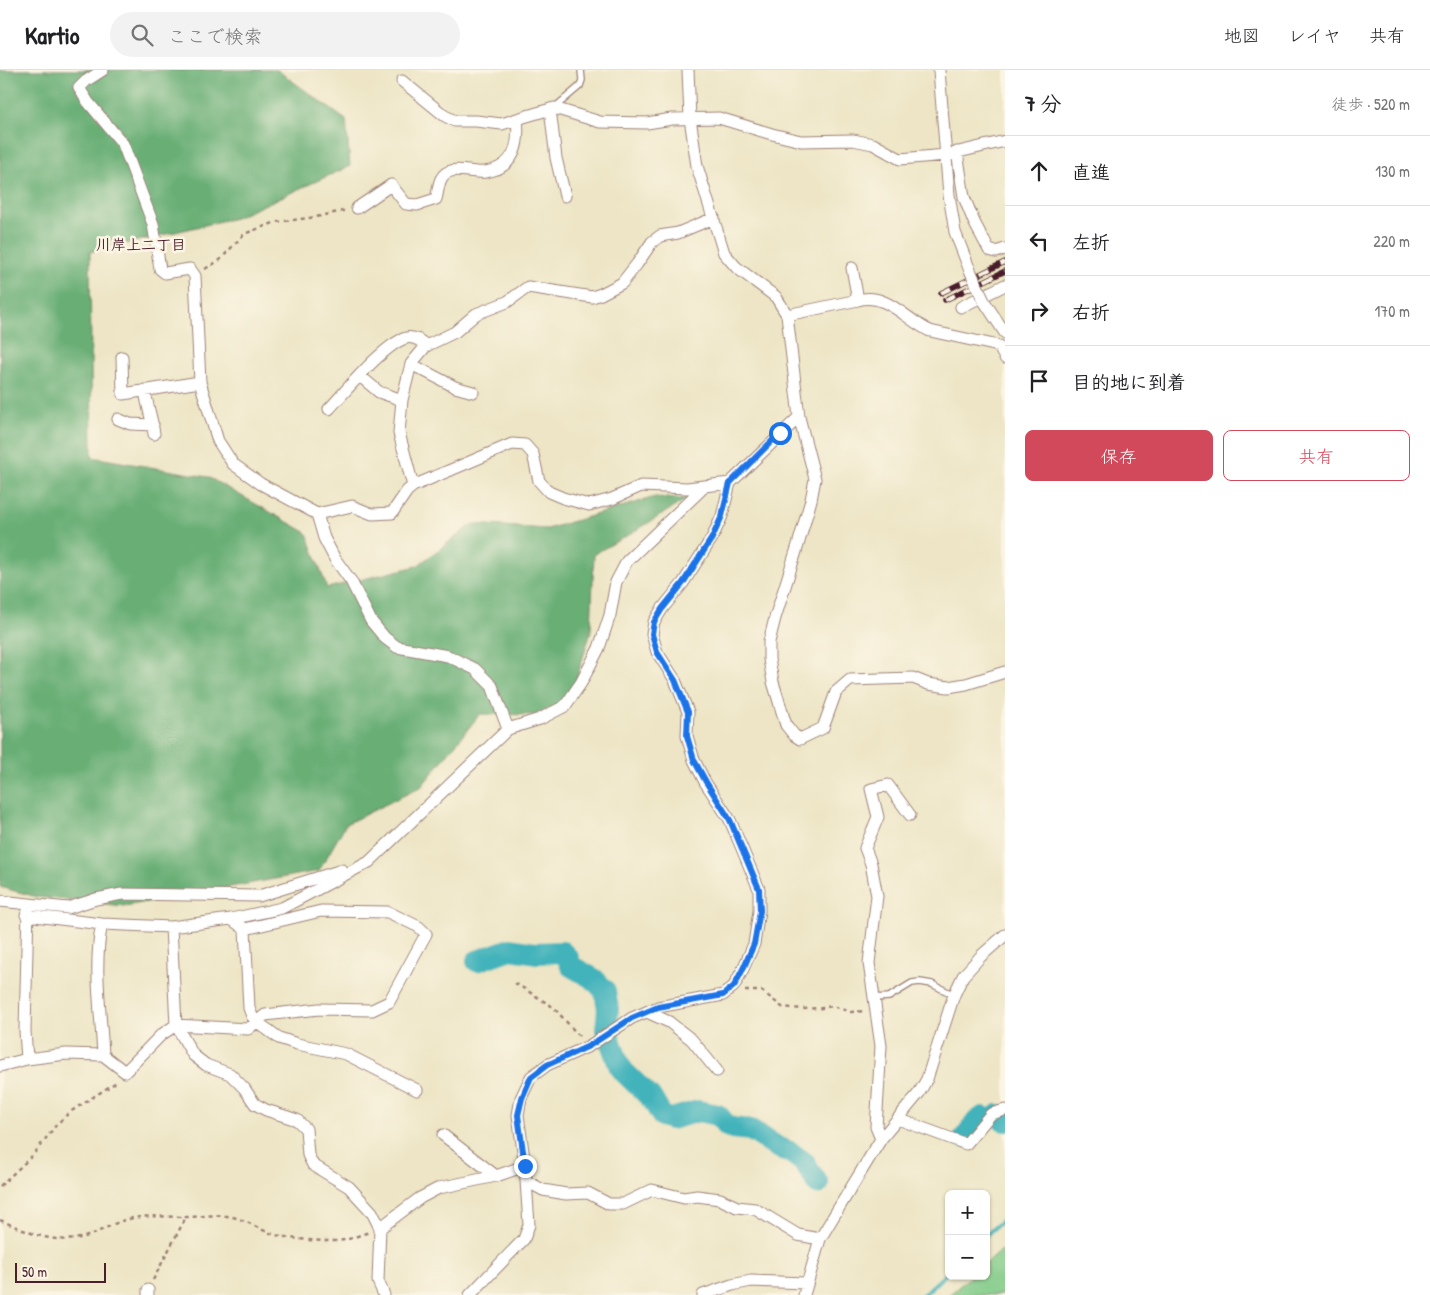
<!DOCTYPE html>
<html lang="ja">
<head>
<meta charset="utf-8">
<style>
  :root { --surface:#fff; --page:#f2f2f2; --text:#202124; --muted:#757577; --line:#e0e0e0; --accent:#d1495b }
  body { margin:0; font-family:"Patrick Hand","Klee One",sans-serif; background:var(--page); color:var(--text) }
  .controls { position:absolute; right:15px; bottom:15px; display:grid; overflow:hidden; border-radius:8px; box-shadow:0 1px 4px #0004 }
  .controls button { width:45px; height:45px; display:grid; place-items:center; padding:0; border:0; border-bottom:1px solid var(--line); background:var(--surface); color:var(--text); font:25px sans-serif }
  .scale { position:absolute; left:15px; bottom:12px; width:91px; box-sizing:border-box; padding-left:5px; border:2px solid #4a1f2b; border-top:0; font-size:14px; line-height:18px; white-space:nowrap; color:#4a1f2b; -webkit-text-stroke:4px #fcf5e5; paint-order:stroke }
  .stop { position:absolute; width:15px; height:15px; margin:-11px; border:4px solid #1a73e8; border-radius:50%; background:#fff }
  .stop.end { background:#1a73e8; border-color:#fff; box-shadow:0 1px 5px #0008 }
  .list { margin:0; padding:0; list-style:none }
  h2 { display:flex; justify-content:space-between; align-items:center; height:65px; margin:0; padding:0 20px; font-size:21px }
  h2 small { font-size:16px; font-weight:400; color:var(--muted) }
  .list li { display:grid; grid-template-columns:32px 1fr auto; gap:15px; align-items:center; box-sizing:border-box; height:70px; padding:0 20px; border-top:1px solid var(--line) }
  .list b { display:block; font-size:19px; white-space:nowrap }
  .list em { font-size:16px; font-style:normal; color:var(--muted) }
  .actions { display:flex; gap:10px; padding:15px 20px }
  .actions a { flex:1; padding:11px 0; border:1px solid var(--accent); border-radius:8px; text-align:center; font-size:18px; color:var(--accent) }
  .actions .main { background:var(--accent); color:#fff }
  .icon { flex:none; width:28px; height:28px; fill:none; stroke:currentColor; stroke-width:2; stroke-linecap:round; stroke-linejoin:round }
  .map { position:relative; flex:none; width:1005px; height:1225px; overflow:hidden }
  header { display:flex; align-items:center; gap:30px; box-sizing:border-box; height:70px; padding:0 25px; background:var(--surface); border-bottom:1px solid var(--line) }
  header strong { font-size:24px }
  nav { display:flex; gap:28px; margin-inline-start:auto; font-size:18px }
  .search { width:350px; height:45px; background:var(--page); display:flex; align-items:center; gap:12px; box-sizing:border-box; padding:0 18px; border-radius:28px; color:var(--muted); font-size:19px }
  main { display:flex }
  aside { flex:1; background:var(--surface) }
  .map>svg:first-child { display:block }
  .green { fill:#80ca88; stroke:#65745a }
  .forest { fill:#68ae74; stroke:#596650 }
  .lines { fill:none; stroke-linecap:round; stroke-linejoin:round }
  .stream { stroke:#43b3bb; stroke-width:4 }
  .river { stroke:#43b3bb; stroke-width:22 }
  .service-casing { stroke:#9c8278; stroke-width:8 }
  .minor-casing { stroke:#9c8278; stroke-width:13 }
  .path { stroke:#9c8278; stroke-width:2.5; stroke-dasharray:4 4; stroke-linecap:butt }
  .service { stroke:#fff; stroke-width:5.5 }
  .minor { stroke:#fff; stroke-width:11 }
  .rail-casing { stroke:#4a1f2b; stroke-width:5.5 }
  .rail { stroke:#fcf5e5; stroke-width:4; stroke-dasharray:11; stroke-linecap:butt }
  .minor-bridge-casing { stroke:#9c8278; stroke-width:13; stroke-linecap:butt }
  .minor-bridge { stroke:#fff; stroke-width:11 }
  .route { stroke:#1a73e8; stroke-width:6 }
  .labels { text-anchor:middle; stroke-width:5; stroke-linejoin:round; paint-order:stroke }
  .neighbourhood-label { font-size:15px; font-weight:bold; fill:#4a1f2b; stroke:#fcf5e5 }
</style>
</head>
<body>
<header>
<strong>Kartio</strong>
<div class="search"><svg class="icon" aria-label="search" viewBox="0 0 24 24"><circle cx="10" cy="10" r="6"/><path d="M15 15l6 6"/></svg>ここで検索</div>
<nav><a>地図</a><a>レイヤ</a><a>共有</a></nav>
</header>
<main>
<div class="map">
<svg width="1005" height="1225" viewBox="0 0 1005 1225">
  <rect width="100%" height="100%" fill="#fcf5e5"/>
  <filter id="ink" filterUnits="userSpaceOnUse"><feTurbulence type="fractalNoise" baseFrequency=".02" numOctaves="2"/><feDisplacementMap in="SourceGraphic" scale="10" xChannelSelector="R" yChannelSelector="G"/><feConvolveMatrix kernelMatrix="1 2 1 2 8 2 1 2 1" color-interpolation-filters="sRGB"/></filter>
  <filter id="wash" filterUnits="userSpaceOnUse"><feTurbulence type="fractalNoise" baseFrequency=".0096" numOctaves="4" result="noise"/><feDisplacementMap in="SourceGraphic" scale="20" xChannelSelector="R" yChannelSelector="G"/><feGaussianBlur stdDeviation="1.12" result="paint"/><feColorMatrix in="noise" values="0 0 0 0 0 0 0 0 0 0 0 0 0 0 0 0 0 1.4 0 .05"/><feComposite in="paint" operator="in"/></filter>
  <g filter="url(#wash)">
    <rect width="100%" height="100%" fill="#ede5c5"/>
    <path class="green" d="M1005,1177V1225H949L971,1206H986V1193Z"/>
    <path class="forest" d="M0,0H277L346,50L350,96L235,148L90,182L92,387L208,407L307,463L327,518L417,496L473,454L547,459L655,427L687,429L632,463L594,484L591,561L570,630L535,645L480,644L421,717L346,754L319,801L125,836L37,827L0,817Z"/>
    <g class="lines">
      <path class="stream" d="M986,1165L1005,1148
        M923,1225L949,1201"/>
      <path class="river" d="M477,891L510,879L536,883L562,882L568,888L571,896L594,909L605,921L608,939L606,959L619,995L624,1002L652,1029L662,1046L671,1049L698,1041L718,1045L727,1056L732,1058L751,1060L777,1077L790,1082L805,1093L818,1114
        M998,1045L1005,1051
        M965,1067L977,1051L983,1047"/>
    </g>
  </g>
  <g filter="url(#ink)">
    <g class="lines">
      <defs>
        <path id="service" d="M554,38L580,16L582,10L581,0
          M874,928L889,927L912,913L920,912L932,914L954,925"/>
        <path id="minor" d="M103,0L86,11L79,18L88,32L123,74L153,154L160,199L165,203L190,199L195,206L200,312L218,371L233,394L261,414L317,444L352,436L372,444L392,443L407,421L413,416L512,374L525,375L533,384L539,411L549,422L563,428L589,435L612,429L641,416L687,418L730,413
          M939,0L949,125L955,162L969,198
          M402,11L445,46L455,51H476L502,54L517,49
          M550,39L556,88L565,126
          M957,82L964,127L974,152L989,180L996,182L1005,179
          M357,138L391,115L406,134L417,135L436,129C438,123 438,115 441,109C449,93 471,104 485,102C515,98 520,74 517,49L554,38L600,52L647,53L672,49L719,48L772,64L801,71L853,70L873,74L900,89L946,85L1005,71
          M858,230C887,222 906,250 930,261L994,275L999,277L1005,288
          M984,231L1005,263
          M961,237L1005,215
          M787,245L858,230L852,198
          M122,287L123,324L200,312
          M411,294L455,317L473,322
          M360,306L379,322L402,330
          M145,320C147,336 152,348 154,364
          M329,339C347,320 383,275 406,268C414,266 421,271 426,276
          M799,347L815,409L811,430L798,475L775,548L769,572V589L773,612L786,655L794,665L800,669L823,658L836,622L850,610L913,608L928,614L948,617L966,614L1005,602
          M118,349L130,354L153,355
          M413,416L399,363L402,330L411,294L426,276L455,262L476,244L507,232L528,217L592,227L601,224L622,213L637,194L652,172L660,166L678,163L714,148
          M317,444L324,468L335,489L351,511L371,551L385,568L397,577L448,586L475,599L492,616L508,659
          M0,831L68,838L96,829L122,824L259,826L342,800
          M26,845L102,854L171,857L231,849L282,838L369,792L508,659L540,649L565,636L581,613L599,578L610,545L616,512L627,491L705,416
          M102,854C93,894 101,943 103,985
          M171,857L176,955L193,985L206,995L230,1004L244,1018L255,1034L266,1040L297,1050L306,1059L308,1085L313,1095L349,1117L372,1142L380,1158L378,1211L384,1225
          M245,859L249,938L252,946L257,952L279,968L297,974L346,984L417,1020
          M647,942L669,952L692,970L717,1001
          M27,989L25,961L28,838
          M0,996L27,989L66,984L103,985L125,1002L161,965L176,955L248,959L265,945L319,939L372,940L389,932L426,864L419,857L388,842L321,841L245,859L231,849
          M898,1049L966,1074L991,1044L1005,1040
          M443,1065L496,1106
          M881,1069L876,1057L881,976L869,893L877,826L871,794L865,778L878,747L871,719L888,715L910,745
          M526,1111L543,1120L566,1124L588,1123L609,1134H623L652,1120L684,1128L697,1126L720,1129L737,1137L755,1139L798,1165L820,1169
          M380,1158L420,1128L439,1118L496,1106L525,1096
          M148,1220V1225
          M470,1225L524,1169L529,1155L525,1096L518,1045L521,1028L531,1007L547,995L589,976L632,948L658,937L723,925L734,916L743,899L754,874L759,841V819L730,750L705,712L694,690L687,666L688,642L675,610L657,582L652,564L654,552L662,539L683,513L712,468L722,446L730,413L799,347L787,245L776,227L736,197L724,183L697,96L690,48L688,0
          M703,1225L732,1215L751,1211L807,1213
          M804,1225L820,1169L832,1149L881,1069L919,1023L927,1009L954,925L963,906L981,886L1005,865"/>
      </defs>
      <use href="#service" class="service-casing"/>
      <use href="#minor" class="minor-casing"/>
      <path class="path" d="M205,199L220,190L244,164L276,152L316,147L347,140
        M515,913L553,937L581,968
        M745,921H762L782,937L802,939L822,938L832,936L851,942L864,941
        M0,1116L33,1085L57,1054L70,1042L118,1011
        M0,1150C25,1161 51,1174 80,1168C96,1165 110,1154 125,1150C145,1144 166,1147 186,1147C200,1147 213,1144 227,1146C244,1148 257,1159 273,1164C287,1169 330,1173 345,1170C353,1168 362,1164 370,1162
        M153,1210L186,1147"/>
      <use href="#service" class="service"/>
      <use href="#minor" class="minor"/>
      <defs>
        <path id="rail" d="M941,223L1005,192
          M945,230L1005,201"/>
      </defs>
      <use href="#rail" class="rail-casing"/>
      <use href="#rail" class="rail"/>
      <defs>
        <path id="minor-bridge" d="M969,198L984,231"/>
      </defs>
      <use href="#minor-bridge" class="minor-bridge-casing"/>
      <use href="#minor-bridge" class="minor-bridge"/>
    </g>
  </g>
  <g class="lines" filter="url(#ink)">
    <path class="route" d="M525,1096L518,1045L522,1028L531,1007L547,995L589,976L632,948L658,937L723,925L734,916L743,899L754,874L760,841L759,819L730,750L706,712L694,690L687,666L688,642L675,610L657,582L652,564L654,552L662,539L683,513L712,468L722,446L730,413L780,363"/>
  </g>
  <g class="labels">
    <g class="neighbourhood-label">
      <text x="141" y="180">川岸上二丁目</text>
    </g>
  </g>
</svg>
<div class="controls">
<button>+</button>
<button>−</button>
</div>
<div class="scale">50 m</div>
<div class="stop" style="left:780px;top:363px"></div>
<div class="stop end" style="left:525px;top:1096px"></div>
</div>
<aside>
<h2>7 分<small>徒歩 · 520 m</small></h2>
<ul class="list">
<li><svg class="icon" aria-label="ahead" viewBox="0 0 24 24"><path d="M12 20V5M6 11l6-6 6 6"/></svg><div><b>直進</b></div><em>130 m</em></li>
<li><svg class="icon" aria-label="left" viewBox="0 0 24 24"><path d="M17 20v-9H6M10 6l-5 5 5 5"/></svg><div><b>左折</b></div><em>220 m</em></li>
<li><svg class="icon" aria-label="right" viewBox="0 0 24 24"><path d="M7 20v-9h11M14 6l5 5-5 5"/></svg><div><b>右折</b></div><em>170 m</em></li>
<li><svg class="icon" aria-label="arrive" viewBox="0 0 24 24"><path d="M6 21V4h12l-3 4 3 4H6"/></svg><div><b>目的地に到着</b></div></li>
</ul>
<div class="actions"><a class="main">保存</a><a>共有</a></div>
</aside>
</main>
</body>
</html>
